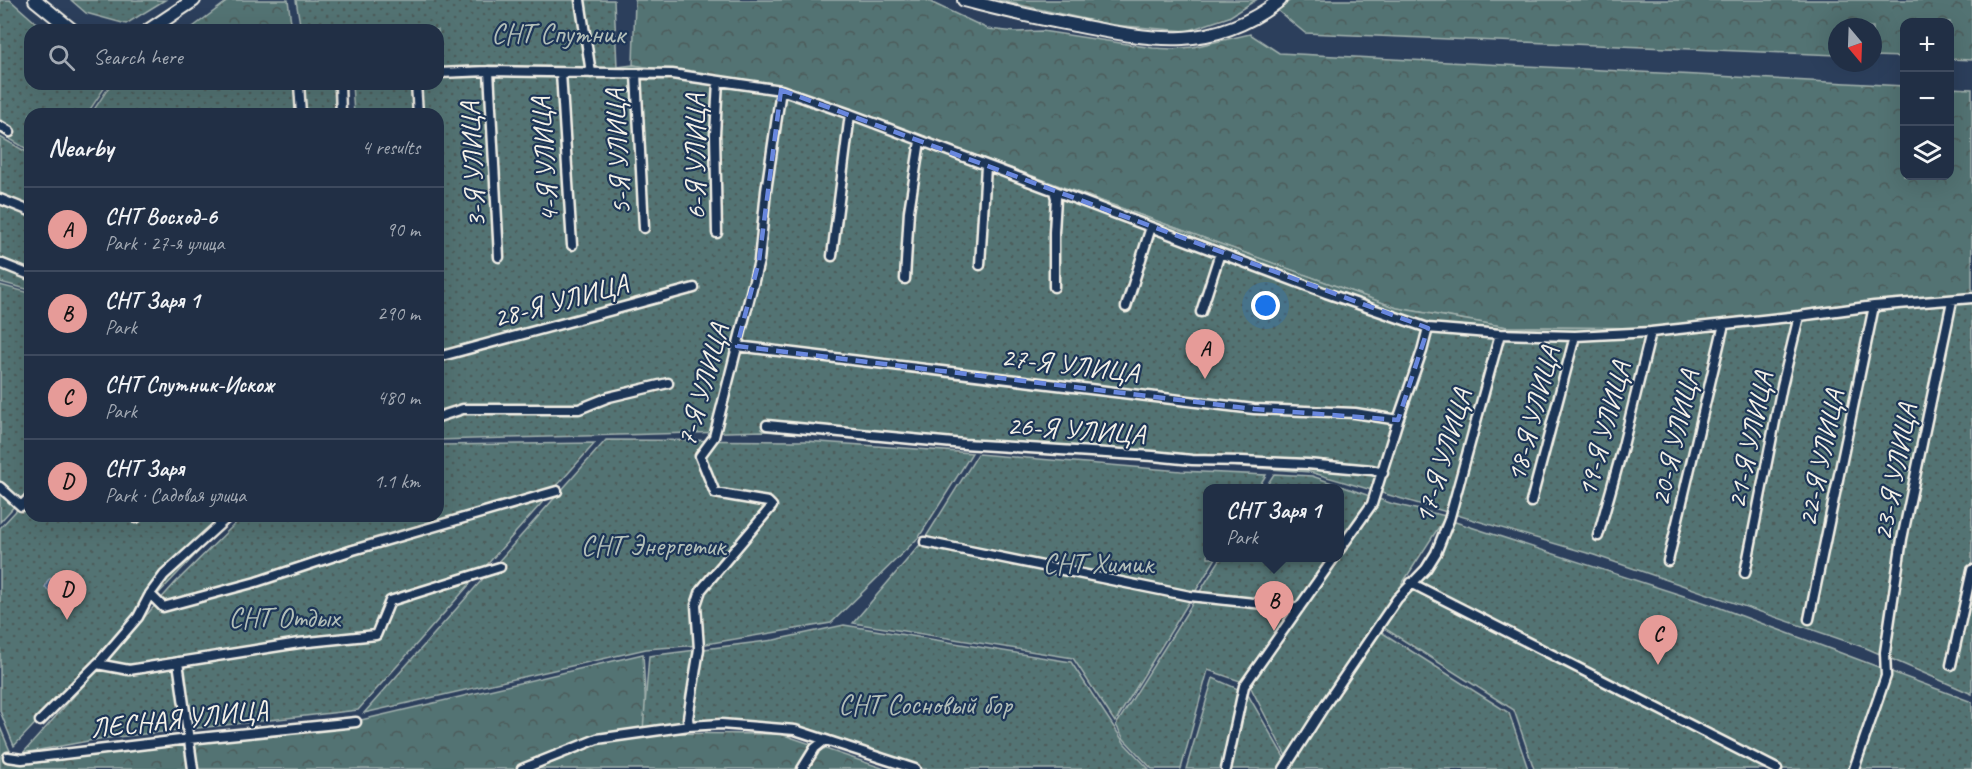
<!DOCTYPE html>
<html lang="en">
<head>
<meta charset="utf-8">
<style>
  :root { --surface:#212f45; --page:#2d3b50; --text:#f1f3f6; --muted:#a2a9b3; --line:#3e4a5e; --accent:#e69b98 }
  body { margin:0; font-family:Caveat,sans-serif; background:var(--page); color:var(--text) }
  .controls { position:absolute; right:18px; top:18px; display:grid; overflow:hidden; border-radius:12px; box-shadow:0 6px 24px #0002 }
  .controls button { width:54px; height:54px; display:grid; place-items:center; padding:0; border:0; border-bottom:2px solid var(--line); background:var(--surface); color:var(--text); font:30px sans-serif }
  .compass { position:absolute; left:1828px; top:18px; width:54px; height:54px; border-radius:50%; background:var(--surface); box-shadow:0 6px 24px #0002; rotate:161deg }
  .you { position:absolute; left:1266px; top:306px; width:21px; height:21px; margin:-15px; border:4px solid #fff; border-radius:50%; background:#1a73e8; box-shadow:0 0 0 9px #1a73e833 }
  .badge { display:grid; place-items:center; width:39px; height:39px; border-radius:50%; background:var(--accent); color:#111; font-size:20px; font-weight:700 }
  .pin { position:absolute; translate:-50% -50px; filter:drop-shadow(0 2px 3px #0008) }
  .pin::after { content:''; position:absolute; top:32px; width:21px; height:18px; background:inherit; clip-path:polygon(0 0,100% 0,50% 100%) }
  .popup { position:absolute; left:1203px; top:484px; width:141px; height:78px; box-sizing:border-box; display:grid; place-content:center; border-radius:12px; background:var(--surface); filter:drop-shadow(0 2px 4px #0005); font-size:20px; white-space:nowrap; color:var(--muted) }
  .popup b { font-size:22px; color:var(--text) }
  .popup::after { content:''; position:absolute; left:50%; top:100%; margin-left:-12px; border:12px solid transparent; border-top-color:var(--surface) }
  .list { margin:0; padding:0; list-style:none }
  h2 { display:flex; justify-content:space-between; align-items:center; height:78px; margin:0; padding:0 24px; font-size:26px }
  h2 small { font-size:20px; font-weight:400; color:var(--muted) }
  .list li { display:grid; grid-template-columns:39px 1fr auto; gap:18px; align-items:center; box-sizing:border-box; height:84px; padding:0 24px; border-top:2px solid var(--line) }
  .list b { display:block; font-size:22px; white-space:nowrap }
  .list p { margin:0; font-size:20px; white-space:nowrap; color:var(--muted) }
  .list em { font-size:20px; font-style:normal; color:var(--muted) }
  .icon { flex:none; width:33px; height:33px; fill:none; stroke:currentColor; stroke-width:2; stroke-linecap:round; stroke-linejoin:round }
  .map { position:relative; flex:none; width:1972px; height:769px; overflow:hidden }
  .search { position:absolute; background:var(--surface); box-shadow:0 6px 24px #0002; left:24px; top:24px; width:420px; height:66px; display:flex; align-items:center; gap:15px; box-sizing:border-box; padding:0 21px; border-radius:18px; color:var(--muted); font-size:22px }
  .panel { position:absolute; background:var(--surface); box-shadow:0 6px 24px #0002; left:24px; top:108px; width:420px; height:414px; border-radius:18px }
  .map>svg:first-child { display:block }
  .forest { fill:url(#forest-crowns); stroke:#a3b2ae; stroke-width:1.5 }
  .garden { fill:url(#garden-dots); stroke:#a3b2ae; stroke-width:1.5 }
  .water { fill:url(#water-waves); stroke:#8ea1b4; stroke-width:1.5 }
  .lines { fill:none; stroke-linecap:round; stroke-linejoin:round }
  .minor-casing { stroke:#f4f1e8; stroke-width:13 }
  .primary-casing { stroke:#f4f1e8; stroke-width:16 }
  .minor { stroke:#1d3557; stroke-width:8 }
  .primary { stroke:#1d3557; stroke-width:12 }
  .marked { fill:none; stroke:#6887de; stroke-width:4.5; stroke-dasharray:12 8; stroke-linejoin:round }
  .labels { text-anchor:middle; stroke-width:4.5; stroke-linejoin:round; paint-order:stroke }
  .park-label { font-size:28px; fill:#b3bfb9; stroke:#1d3557 }
  .street-label { font-size:28px; fill:#f4f1e8; stroke:#1d3557 }
</style>
</head>
<body>
<div class="map">
<svg width="1972" height="769" viewBox="0 0 1972 769">
  <defs>
    <pattern id="forest-crowns" width="20" height="18" patternUnits="userSpaceOnUse" patternTransform="scale(1.5)"><rect width="20" height="18" fill="#527373"/><path d="M2 6a3 3 0 1 1 6 0M12 15a3 3 0 1 1 6 0" fill="none" stroke="#4d5b5a"/></pattern>
    <pattern id="garden-dots" width="8" height="8" patternUnits="userSpaceOnUse" patternTransform="scale(1.5)"><rect width="8" height="8" fill="#527373"/><path d="M2 2h.1M6 6h.1" fill="none" stroke="#4d5b5a" stroke-width="1.8" stroke-linecap="round"/></pattern>
    <pattern id="water-waves" width="16" height="10" patternUnits="userSpaceOnUse" patternTransform="scale(1.5)"><rect width="16" height="10" fill="#4a6b91"/><path d="M0 5q4-4 8 0t8 0" fill="none" stroke="#6581a0"/></pattern>
  </defs>
  <rect width="100%" height="100%" fill="#2c3f5c"/>
  <filter id="ink" filterUnits="userSpaceOnUse"><feTurbulence type="fractalNoise" baseFrequency=".0167" numOctaves="2"/><feDisplacementMap in="SourceGraphic" scale="12" xChannelSelector="R" yChannelSelector="G"/><feConvolveMatrix kernelMatrix="1 2 1 2 8 2 1 2 1" color-interpolation-filters="sRGB"/></filter>
  <g filter="url(#ink)">
    <path class="forest" d="M229,0H288L292,30H189Z
      M635,0H926L988,29L1016,32L1042,31L1153,48L1172,49L1193,47L1250,34L1279,53L1904,86V176H1950V88L1972,89V293L1658,328L1507,327L1397,308L798,91L633,65Z
      M998,0H1256L1229,17L1187,31L1112,25Z
      M1291,0H1972V60L1950,59V22H1904V57L1873,56V27H1837V55L1305,33L1277,10Z
      M643,654L647,733L781,734L885,769H0V727L15,763L162,738L361,720Z"/>
    <path class="garden" d="M0,0H10L44,30H30V84H107L87,114H30V151L0,133Z
      M71,0H165L126,24L86,13Z
      M296,0H614L617,67L633,65L798,91L1397,308L1507,327L1658,328L1972,293V694L1866,648L1594,555L1310,472L764,431L438,440V114H354L352,84H438V30H301Z
      M111,84H334L335,114H91Z
      M0,137L30,154V290L0,282Z
      M0,285L30,293V489L0,522Z
      M606,440L806,441L972,453L919,537L831,623L700,645L646,649L364,713Z
      M595,443L358,710L99,739L23,753L175,583L243,516H438V445Z
      M978,454L1181,471L1266,475L1258,488H1208V558H1216L1115,722L1073,658L853,623L924,540Z
      M1274,474L1312,476L1393,504L1446,516L1288,760L1249,684L1208,670L1181,769H1152L1124,739L1116,725L1221,558H1340V488H1265Z
      M30,496V516H232L14,746L0,711V528Z
      M1449,520L1715,606L1972,702V769H1534L1514,710L1384,628Z
      M844,625L1071,662L1125,744L1149,769H913L793,725L643,730L649,656L774,640Z
      M1378,630L1509,713L1528,769H1186L1213,678L1247,693L1288,764Z"/>
    <path class="water" d="M66,569L71,574C68,587 64,590 52,594L45,587L48,580Z"/>
    <g class="lines">
      <defs>
        <path id="minor" d="M580,0L591,73
          M489,71L499,257
          M438,73L489,71L672,74L781,90L850,114L1326,293L1428,328L1500,334L1575,336L1651,332L1799,316L1874,306L1972,298
          M561,73L572,245
          M636,74L644,228
          M299,84L301,114
          M340,84L341,114
          M416,84L418,114
          M0,126L10,132
          M1054,191L1056,198L1054,232V287
          M0,199L30,211
          M717,233L715,134L718,81
          M832,256L850,114
          M0,263L30,275
          M980,265L986,166
          M905,279L909,211L920,141
          M1126,307L1151,227
          M1201,312L1220,253
          M737,346L1254,409L1355,413L1398,420
          M438,357L694,288
          M438,417L463,409H579L609,397L668,383
          M767,425L964,444L1153,456L1192,460L1242,461L1307,464L1372,470L1383,473
          M0,487L21,506L30,497
          M1531,502L1575,336
          M134,516L136,518L138,516
          M1598,536L1621,454L1651,332
          M925,542L1190,596L1299,608
          M1340,549L1372,504L1398,420L1422,351L1428,328
          M1668,561L1724,324
          M1745,573L1782,386L1799,316
          M1411,583L1777,769
          M150,594L163,607L256,582L353,550L557,491
          M1809,619L1874,306
          M178,662L193,769
          M97,664L129,670L299,643L376,635L390,601L500,567
          M1951,665L1972,570
          M40,721L101,660L138,617L150,594L164,575L229,516
          M689,726L688,718L699,649L696,605L701,590L772,506L768,502L715,493L700,456L714,437L759,261L766,191L781,90
          M8,757L22,759L189,739L356,722
          M522,769L597,739L689,726L721,724L795,730L915,769
          M802,769L815,748L825,740
          M1226,769L1244,686L1334,558
          M1284,769L1325,705L1397,599L1426,569L1436,553L1449,520L1500,334
          M1854,769L1886,676L1885,652L1902,539L1952,301"/>
        <path id="primary" d="M35,0L72,30
          M964,0C1001,10 1038,18 1075,25C1152,40 1213,53 1280,0
          M149,30L194,0"/>
      </defs>
      <use href="#minor" class="minor-casing"/>
      <use href="#primary" class="primary-casing"/>
      <use href="#minor" class="minor"/>
      <use href="#primary" class="primary"/>
    </g>
  </g>
  <path class="marked" d="M781,90L1428,328L1398,420L1254,409L737,346L759,261Z"/>
  <g class="labels">
    <g class="park-label">
      <text x="558" y="43">СНТ Спутник</text>
      <text x="653" y="555">СНТ Энергетик</text>
      <text x="1098" y="573">СНТ Химик</text>
      <text x="284" y="627">СНТ Отдых</text>
      <text x="925" y="714">СНТ Сосновый бор</text>
    </g>
    <g class="street-label">
      <text transform="translate(617 152) rotate(-93)" y="10">5-Я УЛИЦА</text>
      <text transform="translate(695 157) rotate(-90)" y="10">6-Я УЛИЦА</text>
      <text transform="translate(544 160) rotate(-94)" y="10">4-Я УЛИЦА</text>
      <text transform="translate(472 165) rotate(-93)" y="10">3-Я УЛИЦА</text>
      <text transform="translate(560 300) rotate(-15)" y="10">28-Я УЛИЦА</text>
      <text transform="translate(1070 364) rotate(7)" y="10">27-Я УЛИЦА</text>
      <text transform="translate(702 385) rotate(-74)" y="10">7-Я УЛИЦА</text>
      <text transform="translate(1532 414) rotate(-75)" y="10">18-Я УЛИЦА</text>
      <text transform="translate(1076 429) rotate(4)" y="10">26-Я УЛИЦА</text>
      <text transform="translate(1603 429) rotate(-75)" y="10">19-Я УЛИЦА</text>
      <text transform="translate(1674 438) rotate(-77)" y="10">20-Я УЛИЦА</text>
      <text transform="translate(1749 440) rotate(-78)" y="10">21-Я УЛИЦА</text>
      <text transform="translate(1442 456) rotate(-73)" y="10">17-Я УЛИЦА</text>
      <text transform="translate(1820 458) rotate(-78)" y="10">22-Я УЛИЦА</text>
      <text transform="translate(1894 472) rotate(-79)" y="10">23-Я УЛИЦА</text>
      <text transform="translate(179 718) rotate(-6)" y="10">ЛЕСНАЯ УЛИЦА</text>
    </g>
  </g>
</svg>
<div class="controls">
<button>+</button>
<button>−</button>
<button><svg class="icon" aria-label="layers" viewBox="0 0 24 24"><path d="M12 4l9 5-9 5-9-5zM3 14l9 5 9-5"/></svg></button>
</div>
<svg class="compass" viewBox="-18 -18 36 36"><path d="M0-13l5 13h-10z" fill="#e53935"/><path d="M0 13l5-13h-10z" fill="#a2a9b3"/></svg>
<div class="you"></div>
<div class="pin badge" style="left:1205px;top:379px">A</div>
<div class="pin badge" style="left:1274px;top:631px">B</div>
<div class="popup"><b>СНТ Заря 1</b>Park</div>
<div class="pin badge" style="left:1658px;top:665px">C</div>
<div class="pin badge" style="left:67px;top:620px">D</div>
<div class="search"><svg class="icon" aria-label="search" viewBox="0 0 24 24"><circle cx="10" cy="10" r="6"/><path d="M15 15l6 6"/></svg>Search here</div>
<section class="panel">
<h2>Nearby<small>4 results</small></h2>
<ul class="list">
<li><span class="badge">A</span><div><b>СНТ Восход-6</b><p>Park · 27-я улица</p></div><em>90 m</em></li>
<li><span class="badge">B</span><div><b>СНТ Заря 1</b><p>Park</p></div><em>290 m</em></li>
<li><span class="badge">C</span><div><b>СНТ Спутник-Искож</b><p>Park</p></div><em>480 m</em></li>
<li><span class="badge">D</span><div><b>СНТ Заря</b><p>Park · Садовая улица</p></div><em>1.1 km</em></li>
</ul>
</section>
</div>
</body>
</html>
